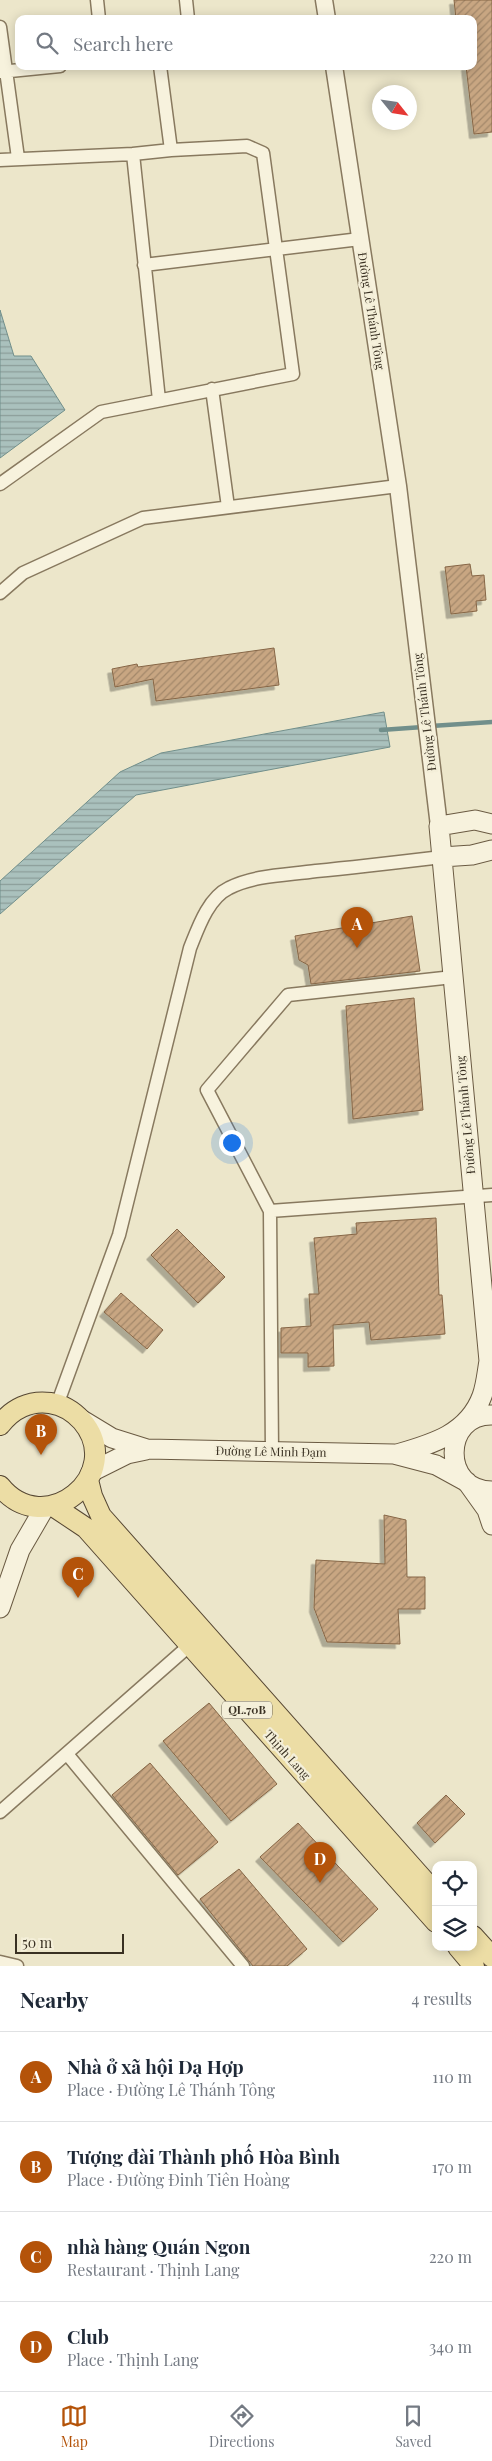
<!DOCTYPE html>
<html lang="en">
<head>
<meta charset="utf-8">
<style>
  :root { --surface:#fff; --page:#f6f6f7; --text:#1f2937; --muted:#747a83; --line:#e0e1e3; --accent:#b45309 }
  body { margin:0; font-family:"Playfair Display",serif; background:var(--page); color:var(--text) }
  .controls { position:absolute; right:15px; bottom:15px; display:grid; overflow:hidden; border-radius:10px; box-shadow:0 2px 12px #0003 }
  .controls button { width:45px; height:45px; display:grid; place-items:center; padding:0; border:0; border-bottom:1px solid var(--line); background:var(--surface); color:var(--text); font:25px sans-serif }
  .compass { position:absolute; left:372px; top:85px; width:45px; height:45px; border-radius:50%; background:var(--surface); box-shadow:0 2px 12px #0003; rotate:120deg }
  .scale { position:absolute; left:15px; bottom:12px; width:109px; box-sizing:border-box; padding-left:5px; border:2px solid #393022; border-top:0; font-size:14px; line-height:18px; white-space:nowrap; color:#393022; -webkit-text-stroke:4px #f4efd9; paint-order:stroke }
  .you { position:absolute; left:231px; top:1142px; width:18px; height:18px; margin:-12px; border:4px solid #fff; border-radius:50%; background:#1a73e8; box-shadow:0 0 0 8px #1a73e833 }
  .badge { display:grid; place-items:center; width:32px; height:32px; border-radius:50%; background:var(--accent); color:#fff; font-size:16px; font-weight:700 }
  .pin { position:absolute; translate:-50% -41px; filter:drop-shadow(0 1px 2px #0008) }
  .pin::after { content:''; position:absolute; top:26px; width:18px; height:15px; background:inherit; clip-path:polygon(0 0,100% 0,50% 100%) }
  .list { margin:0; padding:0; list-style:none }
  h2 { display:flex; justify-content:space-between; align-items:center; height:65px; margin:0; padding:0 20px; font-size:21px }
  h2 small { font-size:16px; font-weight:400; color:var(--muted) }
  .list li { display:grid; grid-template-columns:32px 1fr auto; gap:15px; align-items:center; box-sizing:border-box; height:90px; padding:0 20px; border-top:1px solid var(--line) }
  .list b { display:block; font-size:19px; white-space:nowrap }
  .list p { margin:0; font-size:16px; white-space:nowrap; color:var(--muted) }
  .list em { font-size:16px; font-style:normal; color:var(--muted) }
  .icon { flex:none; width:28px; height:28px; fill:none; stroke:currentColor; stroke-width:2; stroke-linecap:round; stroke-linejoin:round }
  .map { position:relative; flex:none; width:492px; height:1966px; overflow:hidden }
  .search { position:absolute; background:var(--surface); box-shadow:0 2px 12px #0003; left:15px; right:15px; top:15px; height:55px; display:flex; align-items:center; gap:12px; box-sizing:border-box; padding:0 18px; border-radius:10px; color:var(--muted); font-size:19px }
  .sheet { height:425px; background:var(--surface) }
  nav { display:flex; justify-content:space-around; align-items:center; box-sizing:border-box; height:70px; border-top:1px solid var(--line); background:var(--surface); font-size:14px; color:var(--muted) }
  nav a { display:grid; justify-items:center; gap:2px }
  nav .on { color:var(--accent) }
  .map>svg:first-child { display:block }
  .water { fill:url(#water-rules); stroke:#718f8b }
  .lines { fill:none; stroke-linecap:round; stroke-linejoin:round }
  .stream { stroke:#718f8b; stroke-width:4.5 }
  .building { fill:url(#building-hatch); stroke:#866646; filter:url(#shadow) }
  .minor-casing { stroke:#88795f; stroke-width:15 }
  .tertiary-casing { stroke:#88795f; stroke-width:19 }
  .secondary-casing { stroke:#6a5a42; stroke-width:21 }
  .primary-casing { stroke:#564733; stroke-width:22 }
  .minor { stroke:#f7f2dd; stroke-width:12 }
  .tertiary { stroke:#f7f2dd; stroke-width:16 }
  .secondary { stroke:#f7f2dd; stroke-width:19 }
  .primary { stroke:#ecdda5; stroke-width:20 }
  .labels { text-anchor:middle; stroke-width:4.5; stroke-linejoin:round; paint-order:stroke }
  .shield { fill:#f4efd9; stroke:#716959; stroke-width:1 }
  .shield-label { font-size:11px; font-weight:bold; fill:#393022 }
  .street-label { font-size:12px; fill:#393022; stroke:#f4efd9 }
</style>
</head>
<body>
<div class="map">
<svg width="492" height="1966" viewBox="0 0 492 1966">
  <defs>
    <pattern id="water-rules" width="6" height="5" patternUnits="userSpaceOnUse" patternTransform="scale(1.25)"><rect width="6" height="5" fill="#aac1bd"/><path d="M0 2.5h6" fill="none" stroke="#8b9d99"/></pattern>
    <pattern id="building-hatch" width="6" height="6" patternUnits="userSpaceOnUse" patternTransform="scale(1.25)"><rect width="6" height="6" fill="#c8a682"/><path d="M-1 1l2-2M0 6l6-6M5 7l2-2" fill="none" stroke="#a3886a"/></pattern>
    <filter id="shadow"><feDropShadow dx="-4.5" dy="4.5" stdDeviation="0" flood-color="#0004"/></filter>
  </defs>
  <rect width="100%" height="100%" fill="#ece6ca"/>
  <path class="water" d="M0,310L14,356H31L65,410L0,458Z
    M384,712L390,747L136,795L0,914V881L120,772L161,753Z"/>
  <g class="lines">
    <path class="stream" d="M431,726L492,722
      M381,730L423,727"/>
  </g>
  <path class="building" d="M454,0H492V132L474,134L466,66H473V19H456Z
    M470,564L472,576L484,575L486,600L476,601L477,611L451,614L445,567Z
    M274,648L279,685L156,701L153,679L115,687L112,669L137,664L138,667Z
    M412,916L420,971L311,984L308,965L299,960L295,936Z
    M414,998L423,1110L353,1119L346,1006Z
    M436,1218L439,1295H442L445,1334L371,1340L369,1322L333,1325L334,1366L308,1367V1353H281V1328L311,1326L309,1294H319L314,1238L357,1234L356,1223Z
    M177,1229L225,1277L198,1303L151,1255Z
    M121,1293L163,1330L147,1349L104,1312Z
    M384,1515L406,1520L407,1577H425V1609H398L400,1644L327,1642L314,1608L316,1560L385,1564Z
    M209,1703L277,1784L231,1821L163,1741Z
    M150,1763L218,1842L178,1875L112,1795Z
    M446,1795L465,1814L435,1843L417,1823Z
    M298,1823L378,1909L343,1942L260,1857Z
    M239,1869L307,1949L287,1966H253L200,1899Z"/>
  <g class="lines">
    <defs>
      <path id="minor" d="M97,0L99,19
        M186,0L188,19
        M0,27L18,158
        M0,72L60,66
        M133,154L159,400
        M0,160L133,154L171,150L160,66
        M144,265L360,239
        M212,389L228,507
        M0,484L101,412L293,374L263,153L247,146L171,150
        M0,593L23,573L143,518L398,486
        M453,977L288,995L207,1090L270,1211L492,1195
        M270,1211L272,1452
        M57,1405L119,1235L190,948C198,928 208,898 229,888C254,875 288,875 316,871C358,867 400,862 442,857
        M67,1754L243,1966
        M0,1812L190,1645
        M0,1962L17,1966"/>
      <path id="tertiary" d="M324,0L327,19
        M334,66L398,486L439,826"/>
      <path id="secondary" d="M492,824L475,820L439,826L489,1361L492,1371
        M442,857L472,855L492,850
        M492,1415C442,1414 441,1491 492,1491
        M79,1418L112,1438L147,1449L394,1454L436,1465L467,1482L487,1510L492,1525
        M397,1454C432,1444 468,1434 482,1396C486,1385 487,1372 489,1361
        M91,1472L127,1454L146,1450
        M0,1608L20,1550L45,1507"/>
      <path id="primary" d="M0,1425C12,1409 30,1400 50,1403C63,1405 74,1412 82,1421C127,1474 45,1542 0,1486
        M88,1480L92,1496L101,1516L436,1894
        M53,1506L86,1528L436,1922
        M473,1936L492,1957
        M458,1947L474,1966"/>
    </defs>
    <use href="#minor" class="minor-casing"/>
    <use href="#tertiary" class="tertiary-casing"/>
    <use href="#secondary" class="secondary-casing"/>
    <use href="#primary" class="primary-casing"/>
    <use href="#minor" class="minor"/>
    <use href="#tertiary" class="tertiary"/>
    <use href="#secondary" class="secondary"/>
    <use href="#primary" class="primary"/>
  </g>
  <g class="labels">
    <rect class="shield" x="222" y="1701.5" width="50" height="17" rx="4"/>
    <g class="shield-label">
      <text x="247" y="1714">QL.70B</text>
    </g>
    <g class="street-label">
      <text transform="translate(371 311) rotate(81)" y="4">Đường Lê Thánh Tông</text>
      <text transform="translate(425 712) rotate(-97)" y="4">Đường Lê Thánh Tông</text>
      <text transform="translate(466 1115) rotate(-95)" y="4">Đường Lê Thánh Tông</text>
      <text transform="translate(271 1452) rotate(1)" y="4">Đường Lê Minh Đạm</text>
      <text transform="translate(287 1755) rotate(48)" y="4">Thịnh Lang</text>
    </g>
  </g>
</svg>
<div class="controls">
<button><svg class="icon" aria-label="locate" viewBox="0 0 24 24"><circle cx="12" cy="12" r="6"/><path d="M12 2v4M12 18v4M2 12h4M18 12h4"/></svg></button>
<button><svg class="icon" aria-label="layers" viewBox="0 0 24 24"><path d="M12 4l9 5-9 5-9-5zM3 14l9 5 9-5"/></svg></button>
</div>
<svg class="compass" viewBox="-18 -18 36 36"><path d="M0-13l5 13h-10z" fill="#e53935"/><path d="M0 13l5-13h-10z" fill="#747a83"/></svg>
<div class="scale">50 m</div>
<div class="you"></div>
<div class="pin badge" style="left:357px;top:948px">A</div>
<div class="pin badge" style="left:41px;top:1455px">B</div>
<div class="pin badge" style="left:78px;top:1598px">C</div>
<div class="pin badge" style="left:320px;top:1883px">D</div>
<div class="search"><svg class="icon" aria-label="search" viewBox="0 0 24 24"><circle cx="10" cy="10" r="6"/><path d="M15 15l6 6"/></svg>Search here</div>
</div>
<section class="sheet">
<h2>Nearby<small>4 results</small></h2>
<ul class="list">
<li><span class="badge">A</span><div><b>Nhà ở xã hội Dạ Hợp</b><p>Place · Đường Lê Thánh Tông</p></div><em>110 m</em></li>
<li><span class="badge">B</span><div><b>Tượng đài Thành phố Hòa Bình</b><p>Place · Đường Đinh Tiên Hoàng</p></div><em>170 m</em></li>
<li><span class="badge">C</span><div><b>nhà hàng Quán Ngon</b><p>Restaurant · Thịnh Lang</p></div><em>220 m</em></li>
<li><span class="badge">D</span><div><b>Club</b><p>Place · Thịnh Lang</p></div><em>340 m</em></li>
</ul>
</section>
<nav>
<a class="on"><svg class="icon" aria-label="map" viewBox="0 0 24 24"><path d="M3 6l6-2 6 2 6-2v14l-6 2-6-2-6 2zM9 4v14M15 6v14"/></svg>Map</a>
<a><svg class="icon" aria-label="directions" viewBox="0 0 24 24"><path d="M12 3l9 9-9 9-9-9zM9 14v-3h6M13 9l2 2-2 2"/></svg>Directions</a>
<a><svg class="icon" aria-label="saved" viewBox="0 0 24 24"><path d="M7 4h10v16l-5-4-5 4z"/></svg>Saved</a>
</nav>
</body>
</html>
